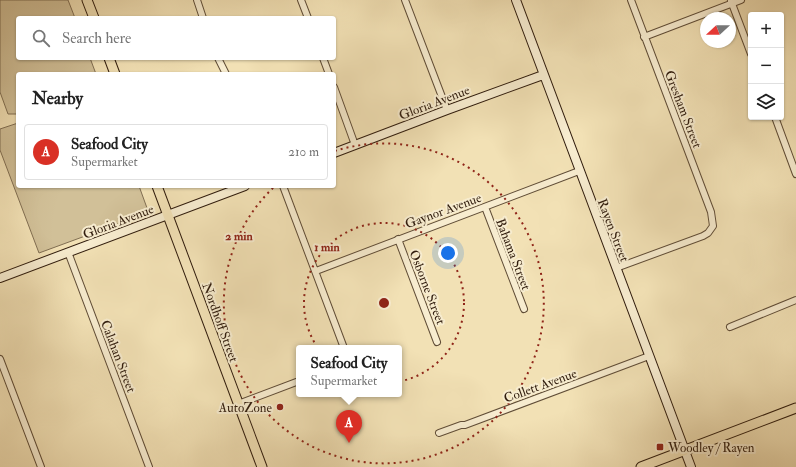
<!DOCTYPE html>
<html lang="en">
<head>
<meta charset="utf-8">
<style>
  :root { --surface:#fff; --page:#f6f6f6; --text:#222; --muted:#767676; --line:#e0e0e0; --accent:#d93025 }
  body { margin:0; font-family:"IM FELL Double Pica",serif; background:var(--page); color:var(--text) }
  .controls { position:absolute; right:12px; top:12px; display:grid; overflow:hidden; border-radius:4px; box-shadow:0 1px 3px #0004 }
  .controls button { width:36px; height:36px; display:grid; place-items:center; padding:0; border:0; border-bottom:1px solid var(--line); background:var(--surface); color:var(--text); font:20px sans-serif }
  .compass { position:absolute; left:700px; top:12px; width:36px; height:36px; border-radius:50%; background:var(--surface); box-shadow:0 1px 3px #0004; rotate:249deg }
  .you { position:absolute; left:448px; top:253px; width:14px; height:14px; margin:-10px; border:3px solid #fff; border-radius:50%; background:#1a73e8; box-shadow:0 0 0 6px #1a73e833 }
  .badge { display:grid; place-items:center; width:26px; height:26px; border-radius:50%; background:var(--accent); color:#fff; font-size:13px; font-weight:700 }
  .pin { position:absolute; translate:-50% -33px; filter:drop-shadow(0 1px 2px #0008) }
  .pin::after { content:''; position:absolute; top:21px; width:14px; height:12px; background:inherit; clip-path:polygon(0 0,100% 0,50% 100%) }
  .popup { position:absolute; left:296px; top:345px; width:106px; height:52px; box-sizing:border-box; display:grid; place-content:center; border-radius:4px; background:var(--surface); filter:drop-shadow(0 1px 3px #0005); font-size:13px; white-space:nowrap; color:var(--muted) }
  .popup b { font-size:15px; color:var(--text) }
  .popup::after { content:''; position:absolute; left:50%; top:100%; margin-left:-8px; border:8px solid transparent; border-top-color:var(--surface) }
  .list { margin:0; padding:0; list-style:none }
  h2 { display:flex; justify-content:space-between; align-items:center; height:52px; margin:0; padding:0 16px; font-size:17px }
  h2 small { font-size:13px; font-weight:400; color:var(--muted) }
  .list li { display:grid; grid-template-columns:26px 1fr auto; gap:12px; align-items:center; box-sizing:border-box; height:56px; margin:0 8px 8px; padding:0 8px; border:1px solid var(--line); border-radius:4px }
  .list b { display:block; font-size:15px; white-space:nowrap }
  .list p { margin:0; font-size:13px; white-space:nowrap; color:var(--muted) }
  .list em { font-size:13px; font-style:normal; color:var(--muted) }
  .icon { flex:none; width:22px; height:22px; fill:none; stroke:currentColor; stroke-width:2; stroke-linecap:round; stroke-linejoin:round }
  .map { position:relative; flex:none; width:796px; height:467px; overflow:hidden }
  .search { position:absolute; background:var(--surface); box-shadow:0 1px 3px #0004; left:16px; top:16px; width:320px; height:44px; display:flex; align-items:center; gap:10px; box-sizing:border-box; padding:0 14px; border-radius:4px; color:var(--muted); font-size:15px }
  .panel { position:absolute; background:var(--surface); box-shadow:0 1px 3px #0004; left:16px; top:72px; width:320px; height:116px; border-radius:4px }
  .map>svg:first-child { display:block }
  .green { fill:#d1c098; stroke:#806e52 }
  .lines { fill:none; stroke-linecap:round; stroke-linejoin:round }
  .street-casing { stroke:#604d37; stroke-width:8 }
  .secondary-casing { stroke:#301c0d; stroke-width:10 }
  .primary-casing { stroke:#301c0d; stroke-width:11 }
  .street { stroke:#f7eccf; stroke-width:6 }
  .secondary { stroke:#f7eccf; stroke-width:8 }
  .primary { stroke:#f2e1b5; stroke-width:9 }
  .ring { fill:none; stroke:#8f2418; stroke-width:2; stroke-dasharray:2 4 }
  .poi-dot { fill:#8f2418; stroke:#f7eccf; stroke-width:1.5 }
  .labels { text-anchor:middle; stroke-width:4; stroke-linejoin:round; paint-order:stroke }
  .street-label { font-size:13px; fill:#301c0d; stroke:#f7eccf }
  .poi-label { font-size:13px; fill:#301c0d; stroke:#f7eccf; text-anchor:end }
  .centre { fill:#8f2418; stroke:#f7eccf; stroke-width:2 }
  .ring-label { font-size:12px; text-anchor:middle; font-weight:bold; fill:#8f2418; stroke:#f7eccf; stroke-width:4; stroke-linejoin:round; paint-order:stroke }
</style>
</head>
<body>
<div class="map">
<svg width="796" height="467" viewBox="0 0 796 467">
  <rect width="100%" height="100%" fill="#f2e1b5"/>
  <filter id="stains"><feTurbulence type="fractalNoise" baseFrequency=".005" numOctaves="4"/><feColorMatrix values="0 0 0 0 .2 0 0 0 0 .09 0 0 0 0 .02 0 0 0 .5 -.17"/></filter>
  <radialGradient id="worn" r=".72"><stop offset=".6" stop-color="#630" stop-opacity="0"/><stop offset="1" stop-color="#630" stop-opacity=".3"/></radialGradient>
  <path class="green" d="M0,0H68L75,18H18V58H90L96,74H18V114H8L0,92Z
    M18,123V186H139L147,208V211L145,214L39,253L0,150V129Z"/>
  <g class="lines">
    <defs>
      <path id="street" d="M197,0L203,18
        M301,0L308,18
        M405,0L447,110
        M731,1L751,54
        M644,37L741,0
        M218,58L226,74
        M323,58L329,74
        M334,87L355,145
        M775,117L796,174
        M283,186L344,348
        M485,207L524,309
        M398,239L437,342
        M68,252L149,467
        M616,268L703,236L708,233L713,226L711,212L631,0
        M316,271L579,171
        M730,327L796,300
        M0,359L41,467
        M238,404L299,381
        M439,433L461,425H465L649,356"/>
      <path id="secondary" d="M516,0L691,467
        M334,153L447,110L543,75
        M0,278L245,186"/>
      <path id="primary" d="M87,0L94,18
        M109,58L115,74
        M157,186L262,467
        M641,467L796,408"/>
    </defs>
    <use href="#street" class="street-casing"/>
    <use href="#secondary" class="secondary-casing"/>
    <use href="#primary" class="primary-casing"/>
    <use href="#street" class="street"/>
    <use href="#secondary" class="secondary"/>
    <use href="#primary" class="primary"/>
  </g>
  <g class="ring">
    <circle cx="384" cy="303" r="80"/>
    <path d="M335 151A160 160 0 1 1 274 187"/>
  </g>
  <g class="poi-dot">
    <circle cx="280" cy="407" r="4"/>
    <rect x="656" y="443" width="8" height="8" rx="2"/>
  </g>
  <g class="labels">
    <g class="street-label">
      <text transform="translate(434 102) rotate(-21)" y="5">Gloria Avenue</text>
      <text transform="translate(684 109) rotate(69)" y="5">Gresham Street</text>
      <text transform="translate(443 210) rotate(-20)" y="5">Gaynor Avenue</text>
      <text transform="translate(118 221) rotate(-21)" y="5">Gloria Avenue</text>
      <text transform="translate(614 230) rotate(69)" y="5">Rayen Street</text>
      <text transform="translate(514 254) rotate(69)" y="5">Bahama Street</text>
      <text transform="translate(428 287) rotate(69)" y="5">Osborne Street</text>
      <text transform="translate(221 322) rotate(70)" y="5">Nordhoff Street</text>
      <text transform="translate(119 356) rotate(69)" y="5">Calahan Street</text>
      <text transform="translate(540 385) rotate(-20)" y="5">Collett Avenue</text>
    </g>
    <g class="poi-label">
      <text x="272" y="412">AutoZone</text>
      <text x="668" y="452" text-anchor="start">Woodley / Rayen</text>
    </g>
  </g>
  <circle cx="384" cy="303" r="6" class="centre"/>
  <g class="ring-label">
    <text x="239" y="240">2 min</text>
    <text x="327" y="251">1 min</text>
  </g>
  <rect width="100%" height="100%" filter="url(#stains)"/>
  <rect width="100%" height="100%" fill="url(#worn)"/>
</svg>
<div class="controls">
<button>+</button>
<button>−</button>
<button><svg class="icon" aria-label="layers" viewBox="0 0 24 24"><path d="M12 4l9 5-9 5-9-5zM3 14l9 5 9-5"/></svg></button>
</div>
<svg class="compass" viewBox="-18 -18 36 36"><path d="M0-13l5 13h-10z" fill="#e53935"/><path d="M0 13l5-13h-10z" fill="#767676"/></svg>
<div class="you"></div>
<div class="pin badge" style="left:349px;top:443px">A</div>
<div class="popup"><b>Seafood City</b>Supermarket</div>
<div class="search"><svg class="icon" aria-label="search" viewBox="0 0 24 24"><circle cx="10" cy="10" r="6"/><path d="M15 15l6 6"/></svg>Search here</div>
<section class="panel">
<h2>Nearby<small></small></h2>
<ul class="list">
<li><span class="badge">A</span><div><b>Seafood City</b><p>Supermarket</p></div><em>210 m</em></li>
</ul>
</section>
</div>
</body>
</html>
